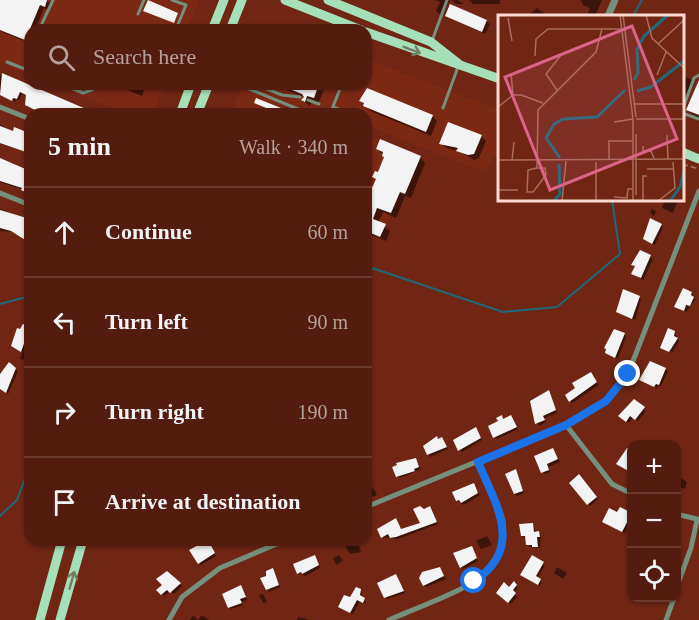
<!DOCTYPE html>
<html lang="en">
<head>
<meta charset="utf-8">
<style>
  :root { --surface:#541c0e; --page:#5a2517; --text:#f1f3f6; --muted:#b5a19e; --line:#6a3a2e }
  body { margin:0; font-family:Georgia,serif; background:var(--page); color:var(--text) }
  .controls { position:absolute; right:18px; bottom:18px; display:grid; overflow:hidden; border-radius:12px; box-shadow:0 2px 4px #0004 }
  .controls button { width:54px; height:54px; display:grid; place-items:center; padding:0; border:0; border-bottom:2px solid var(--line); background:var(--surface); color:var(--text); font:30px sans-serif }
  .stop { position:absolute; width:18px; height:18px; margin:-14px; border:4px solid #1a73e8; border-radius:50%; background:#fff }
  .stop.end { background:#1a73e8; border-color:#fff; box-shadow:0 2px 6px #0008 }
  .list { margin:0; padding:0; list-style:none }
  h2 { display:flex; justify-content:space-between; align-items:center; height:78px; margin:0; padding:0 24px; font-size:26px }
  h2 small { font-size:20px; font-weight:400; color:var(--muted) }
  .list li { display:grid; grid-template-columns:39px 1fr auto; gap:18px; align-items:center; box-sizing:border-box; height:90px; padding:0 24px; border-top:2px solid var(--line) }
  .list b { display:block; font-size:22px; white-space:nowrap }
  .list em { font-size:20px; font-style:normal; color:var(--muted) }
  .icon { flex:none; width:33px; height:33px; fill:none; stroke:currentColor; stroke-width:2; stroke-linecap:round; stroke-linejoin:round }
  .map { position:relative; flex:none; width:699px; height:620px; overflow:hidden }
  .search { position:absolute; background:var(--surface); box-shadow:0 2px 4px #0004; left:24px; top:24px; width:348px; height:66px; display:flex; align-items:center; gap:15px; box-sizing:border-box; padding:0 21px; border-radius:18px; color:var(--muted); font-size:22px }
  .panel { position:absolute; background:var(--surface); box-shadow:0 2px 4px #0004; left:24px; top:108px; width:348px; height:438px; border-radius:18px }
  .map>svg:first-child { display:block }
  .built { fill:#7c2914 }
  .shadow { fill:#0007 }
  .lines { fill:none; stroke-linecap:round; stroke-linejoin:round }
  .stream { stroke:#1e6a7b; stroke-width:2 }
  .building { fill:#f3f3f3 }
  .path { stroke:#ad7364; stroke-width:1.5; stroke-dasharray:6 3; stroke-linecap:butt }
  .service { stroke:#75917e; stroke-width:3 }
  .minor { stroke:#75917e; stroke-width:5 }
  .tertiary { stroke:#75917e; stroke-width:7 }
  .primary { stroke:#a5e0b9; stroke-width:9 }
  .oneway { stroke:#727e67 }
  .route { stroke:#1a73e8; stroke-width:8 }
  .inset-river { fill:none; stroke:#1e6a7b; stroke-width:3 }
  .inset-road { fill:none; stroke:#a96e5e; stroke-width:1.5 }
  .view { fill:#da6589; fill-opacity:0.15; stroke:#da6589; stroke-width:3 }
  .inset-edge { fill:none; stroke:#fed9cf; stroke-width:3 }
</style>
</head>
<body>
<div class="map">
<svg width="699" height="620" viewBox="0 0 699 620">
  <rect width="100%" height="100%" fill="#702613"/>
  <path class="built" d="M0,0H199L187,30H30V75L0,63Z
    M366,59L499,110V151L484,172L366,125V114H231L240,91L235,89L237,84H366Z
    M52,84H165L153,114H127Z
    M369,136L421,155L404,197L399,196L381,239L366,233V140Z"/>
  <path class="shadow" d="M0,0L52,2L48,10L44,8L35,30H30L29,43L0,31Z
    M434,0H450L442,16L436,11L440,2Z
    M452,0H457L464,4H456Z
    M469,0H500V4H473Z
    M581,0H602L595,16H587L590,8L583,5Z
    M537,8L547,16H528Z
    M447,16L486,21L490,24L485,34Z
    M0,75L10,78L89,114H52L28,107L26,105L28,96L22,94L19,100L16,99L15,102L0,94Z
    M686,77L692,80L682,106V85Z
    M699,82V118L688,110Z
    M78,84H94L92,89Z
    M114,84H146L142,96Z
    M278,84H326L319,102L312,101L310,106L303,100L305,97L283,89Z
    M361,101L432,116L437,121L431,136L370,111Z
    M0,124L5,130L13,133L15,129L30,137V153L0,142Z
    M481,136L486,141L479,158L474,160L459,151L446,148L441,143Z
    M378,149L420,157L425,163L411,198L405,196L396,218L383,212L378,223L390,231L386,241L369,234L366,236V189L372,192L386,158Z
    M0,159L30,172V192L0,182Z
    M660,200H678L673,213L662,208L664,202Z
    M0,209L30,222V242L15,232L0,231Z
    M652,209L656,211L654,216L650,213Z
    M661,225L663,227L655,245L647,241Z
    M641,252L653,259L643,280L633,274L636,267L633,265Z
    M684,290L692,293L695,300L686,312L676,307Z
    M639,297L641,300L635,320L620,314Z
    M29,328L25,350L30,355L27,354L23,360L20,358L23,352L15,348Z
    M675,333L679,341L672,353L661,348Z
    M624,334L626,337L618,359L609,355L606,353Z
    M650,363L668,371L661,386L658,385L657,388L641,380Z
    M15,369L18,371L8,394L0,388V372Z
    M593,376L599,385L572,403L570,401Z
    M549,392L557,413L544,418L546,422L539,426L532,402Z
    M634,401L646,411L638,421L633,417L629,423L620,416Z
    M502,417L504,420L513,419L518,429L497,439L495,437Z
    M476,428L482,440L462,452L459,450Z
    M437,438L444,441L448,449L430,457L428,454L430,441Z
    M553,449L560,462L548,467L550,472L545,474L543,472Z
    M415,460L421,469L400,478L398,476Z
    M516,471L524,493L517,496L515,494Z
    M676,474L687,482L685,489L676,486Z
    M366,476L377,495L367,499L366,498Z
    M581,479L598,499L590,506L572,483Z
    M474,485L480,495L464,505L460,503L454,493Z
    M620,509L632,515L625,533L606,524Z
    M432,510L438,524L398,539L382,537L379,530L401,531L422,524L424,511Z
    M533,524L536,533L541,535L540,548L530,547L527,538L522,536Z
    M487,536L492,545L481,549L476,541Z
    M249,540H264L252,544Z
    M349,540H357L361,552L350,554L344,544Z
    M210,544L216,556L201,565L199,563Z
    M473,550L478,561L463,569L461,567Z
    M339,555L343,561L336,565L333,558Z
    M316,559L320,568L305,576L298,573Z
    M543,563L545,565L537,579L542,583L540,586L524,577Z
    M630,566H632V576L627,573Z
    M557,567L567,573L563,579L554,573Z
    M273,569L280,587L269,592L262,579Z
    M440,569L446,579L426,587L424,585Z
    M167,573L182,586L174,594L170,591L164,596L159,590L164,585Z
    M396,576L405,593L387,599L385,597Z
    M514,583L518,587L514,593L517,597L511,604L498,593L509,589Z
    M241,586L247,600L242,602L243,605L231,609L229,607Z
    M360,590L366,604L360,601L353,614L342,609Z
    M263,594L267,602L263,603L259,595Z
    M193,615L198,620L202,615L209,620H190Z
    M298,617L307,619L308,620H297Z"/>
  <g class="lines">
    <path class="stream" d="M633,16L642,0
      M366,266L503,312L557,307L620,254L612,200
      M0,304L30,296
      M0,516L17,500L30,465"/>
  </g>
  <path class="building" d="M0,0H47L45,7L40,5L30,29V42L0,30Z
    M148,0L178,13L174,23L143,11Z
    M450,4L487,20L482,32L445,16Z
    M2,73L86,109L84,114H53L40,109L39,112L25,105L26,95L20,92L17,99L13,98L12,101L0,95Z
    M699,80V115L686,110Z
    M277,84H319L314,98L307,96L305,102L301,100L304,97L302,94Z
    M367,88L433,115L426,132L363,106L364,103L359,101Z
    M256,98L296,114H281L254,103Z
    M448,122L482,135L474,154L468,155L456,151L458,148L439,144Z
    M0,126L13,131L14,127L29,133L30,143L26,152L0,143Z
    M380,139L421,156L405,194L400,192L391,213L377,208L373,219L386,224L380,237L366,231V188L371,190L376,179L372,177L375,171L378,172L384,157L382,156L383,152L376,149Z
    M0,158L30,171V194L21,190L22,188L0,181Z
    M0,210L30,219V236L27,241L11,231L0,228Z
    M650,218L662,224L652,244L643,239Z
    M640,250L651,255L641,278L631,274L635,266L631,265Z
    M683,288L692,292L691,295L694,297L690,306L686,305L684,311L674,307Z
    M623,289L640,296L632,319L616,312Z
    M23,324L30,327L21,352L11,346L17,328L20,329Z
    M668,328L675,331L674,336L678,338L669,352L660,348Z
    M614,329L625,333L615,358L605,353L606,349L604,348Z
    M650,361L666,368L659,385L656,384L654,387L639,380Z
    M9,362L16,368L6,393L0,389V374Z
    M591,372L597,382L569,402L565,395L575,388L572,383Z
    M549,390L556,410L543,416L545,420L535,424L530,401Z
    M634,399L645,407L635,420L630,416L626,422L618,416Z
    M502,415L503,419L511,415L517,427L493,438L488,426L498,421L496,418Z
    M476,427L481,438L458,451L453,440Z
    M437,436L438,439L442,437L447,447L427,455L423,446Z
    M553,448L558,459L547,464L549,470L541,473L534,456Z
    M627,448L632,451V473L616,464Z
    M416,458L419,467L414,469L415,471L396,477L392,467L397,465L396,463Z
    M516,469L523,491L514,494L505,474Z
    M579,474L597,497L587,505L569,483Z
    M474,483L478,493L461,503L459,500L456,501L452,492Z
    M420,506L424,509L430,506L437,522L396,537L390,538L388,534L381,538L377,529L396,518L401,529L420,523L413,509Z
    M620,507L632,513L622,532L602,522L609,508L617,512Z
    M533,523L534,532L539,531L540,537H537L538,547H532V545H526L525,536H521L519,524Z
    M208,540L215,553L198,564L189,550Z
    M472,546L477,558L460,568L453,553Z
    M315,555L319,565L302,574L301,572L297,574L293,564Z
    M532,555L544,562L536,576L541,579L538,585L520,575Z
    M440,567L444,576L423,586L419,578L422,572Z
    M273,568L279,585L266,590L260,578L266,576V571Z
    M167,571L181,583L170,593L167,590L161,595L156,590L162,585L156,579Z
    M396,574L404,591L384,598L377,583Z
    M514,581L517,585L513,590L516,593L508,603L496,593L504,582L509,587Z
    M241,585L246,597L240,599L242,603L228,608L222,594Z
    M356,587L361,589L360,595L365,598L363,603L357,600L350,613L338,607L344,595L350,597Z"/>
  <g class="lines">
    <path class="path" d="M682,164L699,169"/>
    <path class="service" d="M172,0L186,5L176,29
      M138,14L144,0
      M39,30L53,0
      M432,41L447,0
      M7,62L30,71
      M62,84L83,93L92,90
      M237,84L310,114
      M267,89L282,95L300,97
      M308,100L319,104
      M333,107L348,113
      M443,108L458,67
      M144,110L153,114
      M682,111L694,78L699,75
      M682,113L699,119
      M330,114L342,84"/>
    <path class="minor" d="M0,107L30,119
      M0,193L30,205
      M566,425L612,484L632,494
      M366,507L566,425L606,401L628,374L699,191
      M676,514L697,519
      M676,589L691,548L697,520
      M169,620L182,597L220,568L286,540
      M389,620C413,609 474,588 489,570C501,557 505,539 503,522C500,503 485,480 478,462
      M666,620L674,598"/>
    <path class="tertiary" d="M608,16L615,0"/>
    <path class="primary" d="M285,0L361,30
      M328,0L431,42L459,64
      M212,30L224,0
      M230,30L242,0
      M366,32L500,79
      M180,114L191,84
      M197,114L209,84
      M682,152L699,159
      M40,620L62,540
      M60,620L83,540"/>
  </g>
  <defs><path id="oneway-shaft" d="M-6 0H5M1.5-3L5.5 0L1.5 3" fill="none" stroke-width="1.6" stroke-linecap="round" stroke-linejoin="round" transform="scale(1.5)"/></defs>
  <g class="oneway">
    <use href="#oneway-shaft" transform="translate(412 50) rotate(21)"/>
    <use href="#oneway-shaft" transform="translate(72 580) rotate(-74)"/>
  </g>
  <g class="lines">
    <path class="route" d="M474,581C525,548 496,505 478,462L566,425L606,401L628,374"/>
  </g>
  <g transform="translate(498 15)">
    <rect width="186" height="186" fill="#702613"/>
    <path class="inset-river" d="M136,65L140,58L139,34L146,21L170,0M139,76L153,72L186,46M62,143L48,123L56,109L65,104L99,102L127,75M56,186L62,179L61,149M172,186L182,172L186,156"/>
    <path class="inset-road" d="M122,0L135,104V186M125,0L138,102M148,0L154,23L186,53M10,3L14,26M160,29L186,5M37,41L38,24L50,14H123M13,58L15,80M159,60L168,37M59,75L48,59L64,39M136,89H186M0,92L15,80H23L45,88M138,104H186M116,107L135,104M138,119V180M169,120L170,144M145,131V136H153L156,143M111,144V126H135M0,145L186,144M14,145L16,127M98,147V186M39,153L30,155L29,177H35L48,160L47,153H39L40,95L98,37L104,14M149,154H175M0,175H20M116,182L129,183L130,174H135M64,186L68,146M145,186V161H149M160,186L177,173L175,147"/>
    <path class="view" d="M134,11L179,124L52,175L7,62Z"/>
    <rect width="186" height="186" class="inset-edge"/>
  </g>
</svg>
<div class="controls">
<button>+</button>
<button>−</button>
<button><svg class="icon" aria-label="locate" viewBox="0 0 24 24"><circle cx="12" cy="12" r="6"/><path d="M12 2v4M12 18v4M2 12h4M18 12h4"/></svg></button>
</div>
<div class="stop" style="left:474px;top:581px"></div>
<div class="stop end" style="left:628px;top:374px"></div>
<div class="search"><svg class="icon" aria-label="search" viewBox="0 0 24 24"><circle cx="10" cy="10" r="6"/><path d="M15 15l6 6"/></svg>Search here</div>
<section class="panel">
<h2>5 min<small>Walk · 340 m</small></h2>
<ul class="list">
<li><svg class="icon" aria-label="ahead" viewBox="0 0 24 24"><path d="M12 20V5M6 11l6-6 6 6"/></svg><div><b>Continue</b></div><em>60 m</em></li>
<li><svg class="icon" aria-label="left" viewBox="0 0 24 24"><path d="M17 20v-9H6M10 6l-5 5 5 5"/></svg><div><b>Turn left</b></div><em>90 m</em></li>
<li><svg class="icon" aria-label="right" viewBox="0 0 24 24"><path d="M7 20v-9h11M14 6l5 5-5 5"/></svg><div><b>Turn right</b></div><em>190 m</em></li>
<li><svg class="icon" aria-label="arrive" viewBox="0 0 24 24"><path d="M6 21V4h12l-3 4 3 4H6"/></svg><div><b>Arrive at destination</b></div></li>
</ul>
</section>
</div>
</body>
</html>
